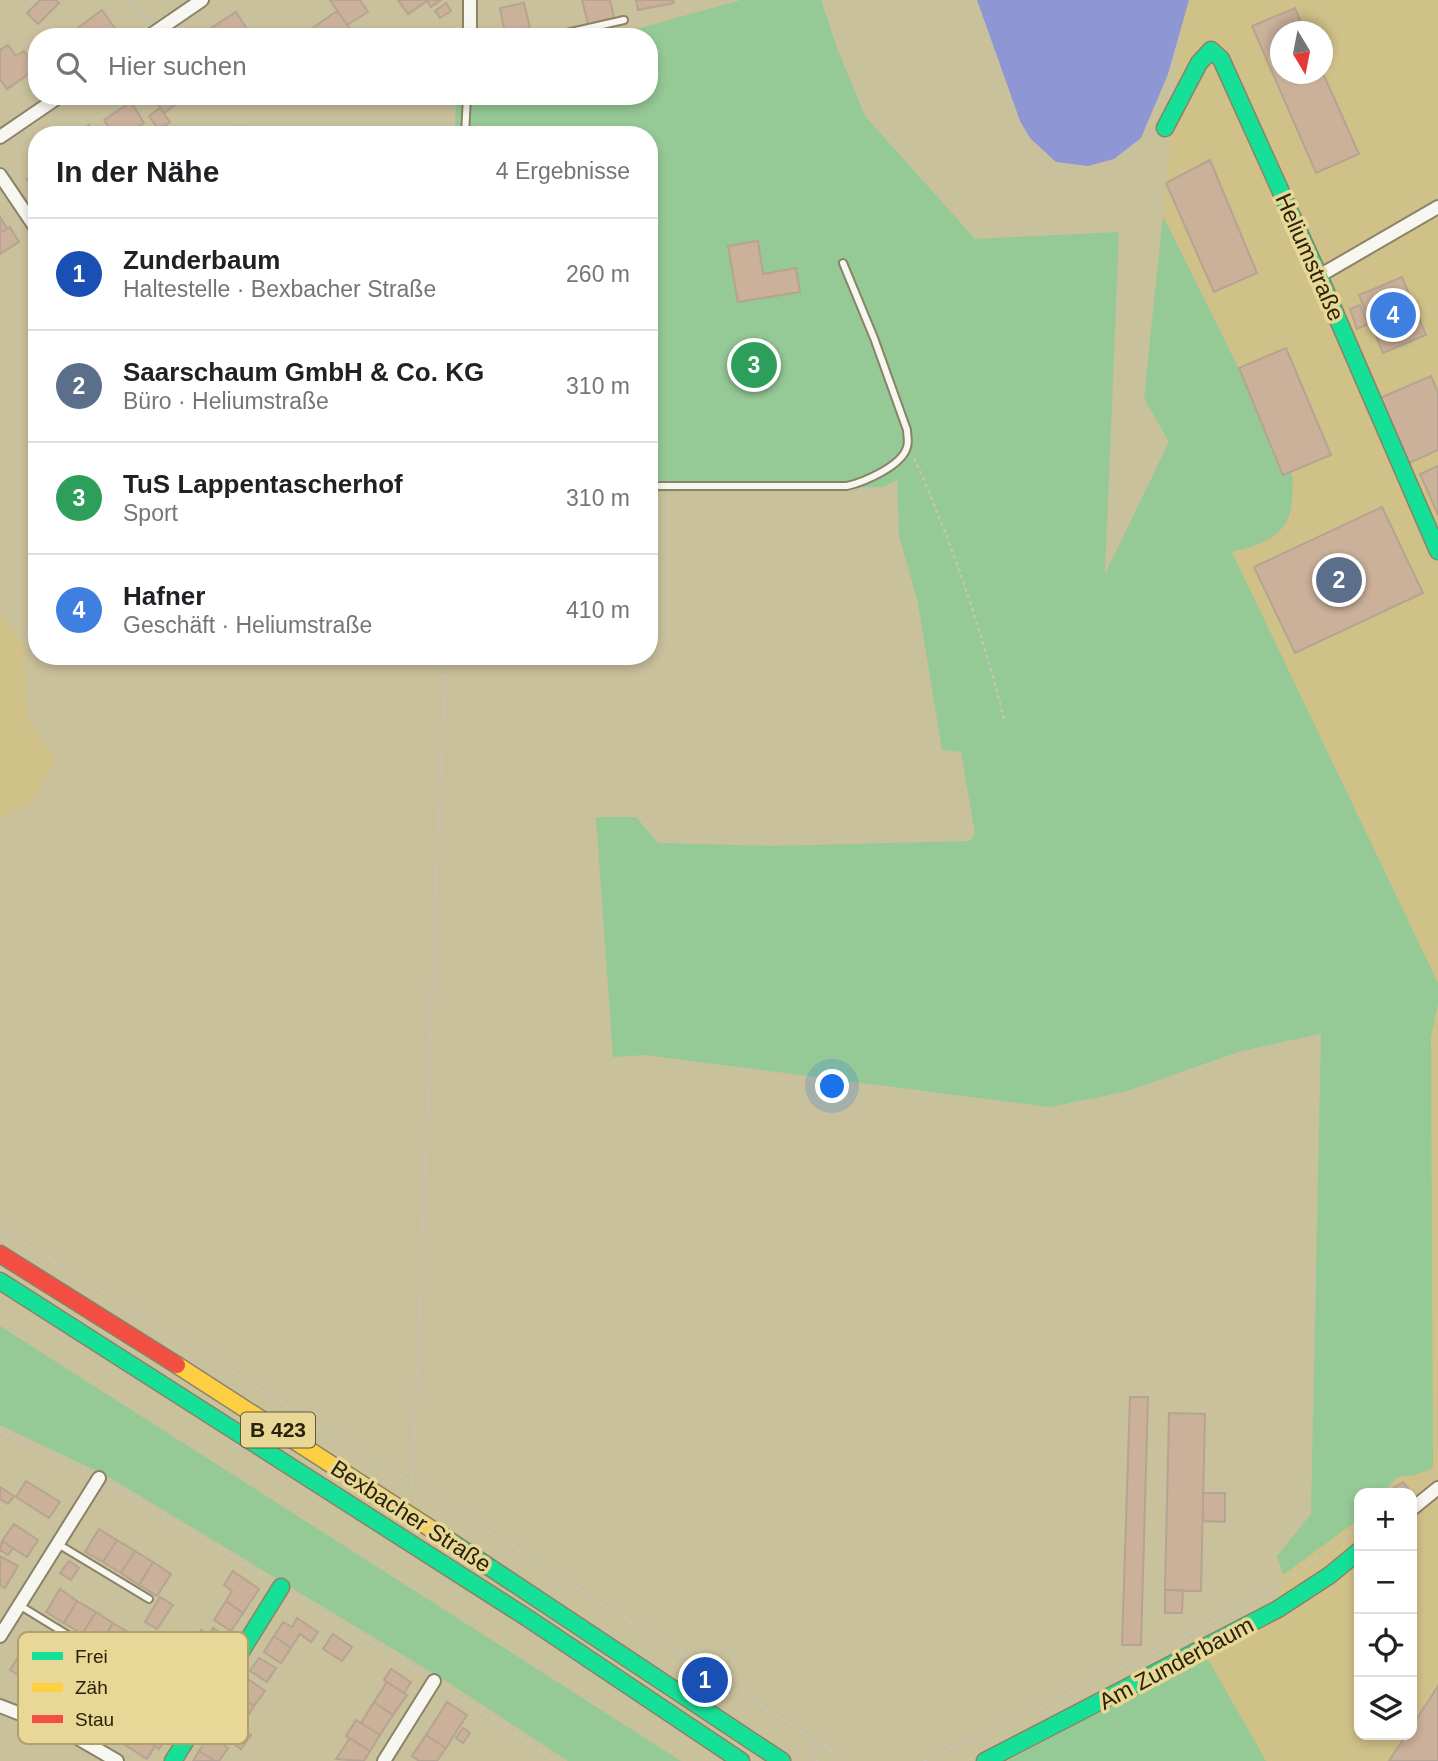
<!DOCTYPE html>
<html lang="de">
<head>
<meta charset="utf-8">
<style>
  :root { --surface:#fff; --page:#f2f2f2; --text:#202124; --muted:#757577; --line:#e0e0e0; --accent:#625a3c }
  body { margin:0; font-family:Arial,sans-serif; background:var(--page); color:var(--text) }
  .controls { position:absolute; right:21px; bottom:21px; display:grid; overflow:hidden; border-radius:14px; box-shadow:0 4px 10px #0003 }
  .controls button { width:63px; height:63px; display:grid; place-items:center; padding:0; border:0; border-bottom:2px solid var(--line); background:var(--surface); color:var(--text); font:35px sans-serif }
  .compass { position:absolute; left:1270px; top:21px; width:63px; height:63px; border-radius:50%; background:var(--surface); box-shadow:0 4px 10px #0003; rotate:170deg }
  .you { position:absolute; left:833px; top:1087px; width:24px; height:24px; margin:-18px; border:5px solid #fff; border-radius:50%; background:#1a73e8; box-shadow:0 0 0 10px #1a73e833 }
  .badge { display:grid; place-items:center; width:46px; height:46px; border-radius:50%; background:var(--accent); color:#fff; font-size:23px; font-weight:700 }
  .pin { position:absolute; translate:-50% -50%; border:4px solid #fff; box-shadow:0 2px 7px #0006 }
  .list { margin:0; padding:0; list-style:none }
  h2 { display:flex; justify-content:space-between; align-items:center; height:91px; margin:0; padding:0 28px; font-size:30px }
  h2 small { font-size:23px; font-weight:400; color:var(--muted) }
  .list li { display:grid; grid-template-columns:46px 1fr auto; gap:21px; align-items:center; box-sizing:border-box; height:112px; padding:0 28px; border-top:2px solid var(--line) }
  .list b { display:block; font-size:26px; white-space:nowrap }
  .list p { margin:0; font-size:23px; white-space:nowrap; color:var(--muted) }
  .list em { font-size:23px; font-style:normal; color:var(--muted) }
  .icon { flex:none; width:38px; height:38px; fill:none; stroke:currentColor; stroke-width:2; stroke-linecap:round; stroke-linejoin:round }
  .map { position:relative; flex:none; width:1438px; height:1761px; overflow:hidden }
  .search { position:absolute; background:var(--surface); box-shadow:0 4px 10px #0003; left:28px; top:28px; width:630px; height:77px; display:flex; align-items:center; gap:18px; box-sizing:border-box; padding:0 24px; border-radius:28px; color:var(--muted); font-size:26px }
  .panel { position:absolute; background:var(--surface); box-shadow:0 4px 10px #0003; left:28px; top:126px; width:630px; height:539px; border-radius:28px }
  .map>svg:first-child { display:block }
  .built { fill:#d0c189; fill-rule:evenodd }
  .green { fill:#95c996 }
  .water { fill:#8e96d3 }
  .building { fill:#cbb09a; stroke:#b5a491; stroke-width:2 }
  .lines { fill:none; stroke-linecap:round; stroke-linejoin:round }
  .lane-casing { stroke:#8a8366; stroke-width:10 }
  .street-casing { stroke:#8a8366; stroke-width:16 }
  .fast-casing { stroke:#8a8366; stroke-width:19 }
  .slow-casing { stroke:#8a8366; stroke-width:19 }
  .jam-casing { stroke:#8a8366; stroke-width:19 }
  .path { stroke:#c6c3b8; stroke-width:2.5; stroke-dasharray:3.5 3.5; stroke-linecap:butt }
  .lane { stroke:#f7f6f0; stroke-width:6 }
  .street { stroke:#f7f6f0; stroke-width:12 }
  .fast { stroke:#16e098; stroke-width:16 }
  .slow { stroke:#ffcf43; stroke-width:16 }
  .jam { stroke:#f24e42; stroke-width:16 }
  .labels { text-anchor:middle; stroke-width:7; stroke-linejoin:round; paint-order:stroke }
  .shield { fill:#e8d797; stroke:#635934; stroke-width:2 }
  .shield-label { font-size:21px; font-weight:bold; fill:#2a2309 }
  .street-label { font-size:23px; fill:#2a2309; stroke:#e8d797 }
  .key { fill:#e8d797; stroke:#afa16c; stroke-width:2 }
  .key-label { font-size:19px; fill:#2a2309 }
</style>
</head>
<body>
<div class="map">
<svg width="1438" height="1761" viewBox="0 0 1438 1761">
  <rect width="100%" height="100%" fill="#c9c09c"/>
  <path class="built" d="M1184,0H1438V983L1231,552L1259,544L1293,478L1163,216ZM1280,32H1322V74H1280Z
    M0,611L25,648L26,714L56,761L32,801L0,820Z
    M1438,1004V1761H1266L1205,1654L1280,1614L1281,1571L1359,1518V1735H1412V1493H1382L1398,1477L1415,1475L1431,1037Z"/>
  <path class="green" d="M741,0H821L837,48L865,116L975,239L1119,232L1105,574L1169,442L1144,398L1163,216L1293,478C1292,511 1293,529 1259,544C1251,548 1240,549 1232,552L1438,983V1004L1431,1037L1433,1468L1415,1475L1398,1477L1382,1493H1359V1519L1283,1575L1277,1556L1311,1514L1321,1034L1241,1051L1124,1092L1050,1107L645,1055L613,1057L596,817H636L658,843L772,846L970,841L975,833L961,752L942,750L918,603L899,536L897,480L883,487L649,492V135H455L456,96H649V37H608Z
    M0,1326L681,1761H568L446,1681L107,1476L0,1425Z
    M1205,1654L1266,1761H1008Z"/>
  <path class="water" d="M977,0H1189L1168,74L1141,138L1114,159L1088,166L1056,162L1030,138L1020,121Z"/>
  <path class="building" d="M40,0H56L59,3L38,24L27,13Z
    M330,0H360L368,12L347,25Z
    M398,0H441L431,7L427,1L408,14Z
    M582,0H610L614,18L588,24Z
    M636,0H673L674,3L638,10Z
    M446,3L451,11L440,18L435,11Z
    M524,3L530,28L505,34L500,8Z
    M1295,8L1305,32H1280V74H1322V71L1359,154L1316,173L1252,26Z
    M102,10L116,30L105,37H84L78,28Z
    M337,11L351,30L341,37H300Z
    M236,12L252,37H217L211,28Z
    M8,45L16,56L24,51L36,69L7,89L0,79V50Z
    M152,96H188L164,113Z
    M227,96H243L231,103Z
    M131,102L144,123L126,135H114L104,120Z
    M160,108L170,122L159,130L149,116Z
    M89,125L96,135H75Z
    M240,126L246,135H235L233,131Z
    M1210,160L1257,273L1214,292L1166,183Z
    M37,173V193L27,179Z
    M0,217L7,228L0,233Z
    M10,227L19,242L0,254V233Z
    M758,241L763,274L796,268L800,292L738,302L728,246Z
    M1402,277L1426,335L1383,353L1359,295Z
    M1360,305L1368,324L1357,329L1350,309Z
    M1286,348L1331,455L1283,475L1239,368Z
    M1431,376L1438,392V450L1409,463L1380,398Z
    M1438,466V515L1420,474Z
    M1382,507L1423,593L1295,653L1254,567Z
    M1130,1397H1148L1141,1645H1122Z
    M1169,1413L1205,1414L1201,1591L1165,1590Z
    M26,1481L60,1502L49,1518L16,1497Z
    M1403,1482L1408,1488L1401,1493H1394L1392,1489Z
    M0,1487L14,1496L8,1504L0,1499Z
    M1203,1493H1225V1522L1203,1521Z
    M14,1524L38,1540L27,1557L2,1541Z
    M99,1529L117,1540L103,1562L85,1552Z
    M117,1540L135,1551L121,1573L103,1562Z
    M2,1541L13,1548L8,1555L0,1550Z
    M135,1551L153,1562L139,1585L121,1573Z
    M0,1556L18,1566L5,1588L0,1585Z
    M69,1561L79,1568L71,1580L60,1573Z
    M153,1562L171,1574L157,1596L139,1585Z
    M233,1571L259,1589L243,1613L226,1601L232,1591L224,1585Z
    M60,1589L77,1601L64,1623L46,1612Z
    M1165,1590H1183L1182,1613H1165Z
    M160,1597L173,1605L157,1629L145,1622Z
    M77,1601L96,1612L82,1634L64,1623Z
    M226,1601L243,1613L231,1631L214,1620Z
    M96,1612L113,1623L100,1645L82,1634Z
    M297,1618L318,1632L311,1642L300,1634L291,1648L274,1636L283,1622L292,1627Z
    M113,1623L131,1634L118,1656L100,1645Z
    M213,1628L228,1638L216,1657L193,1643L201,1630L209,1635Z
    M333,1634L352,1647L342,1661L323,1649Z
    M274,1636L291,1648L281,1663L264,1652Z
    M26,1645L41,1655L26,1680L10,1670Z
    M259,1658L276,1668L267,1682L250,1671Z
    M391,1669L411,1682L404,1693L384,1680Z
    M248,1679L265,1691L254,1706L237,1695Z
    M387,1682L407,1695L393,1715L374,1702Z
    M1438,1686V1761H1389L1406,1735H1412V1726Z
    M237,1695L254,1706L244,1722L227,1710Z
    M374,1702L393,1715L380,1735L361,1723Z
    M447,1702L467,1715L446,1748L426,1735Z
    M223,1716L251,1735L246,1742L218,1723Z
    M151,1720L170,1732L159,1749L140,1736Z
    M356,1720L380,1735L370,1751L346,1736Z
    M218,1723L246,1742L241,1749L213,1730Z
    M463,1728L470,1733L463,1743L456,1738Z
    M134,1732L155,1746L147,1759L125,1745Z
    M426,1735L446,1748L437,1761H419L412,1756Z
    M209,1736L228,1748L219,1761H215L199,1751Z
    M350,1738L370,1751L364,1761L336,1759Z
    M199,1751L215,1761H193Z"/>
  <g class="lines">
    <defs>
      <path id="lane" d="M549,37L624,20
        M465,135L467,96
        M649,486H847C864,482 902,466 907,447C909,442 907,435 907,430L874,338L843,263
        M58,1544L149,1599
        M19,1605L112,1662"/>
      <path id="street" d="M148,37L202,0
        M470,37V0
        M0,137L60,96
        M0,175L35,227
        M1319,276L1438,207
        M1412,1509L1438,1488
        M0,1636L99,1478
        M0,1706L69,1733L117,1761
        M384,1761L434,1681"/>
      <path id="fast" d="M1165,128L1199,63L1211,50L1221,59L1323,285L1438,551
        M0,1281L529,1619L741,1761
        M450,1541L782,1761
        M173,1761L281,1587
        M985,1761L1278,1609L1330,1575L1359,1551"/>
      <path id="slow" d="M177,1365L450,1541"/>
      <path id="jam" d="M0,1254L177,1365"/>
    </defs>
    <use href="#lane" class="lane-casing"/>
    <use href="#street" class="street-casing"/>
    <use href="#fast" class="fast-casing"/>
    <use href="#slow" class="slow-casing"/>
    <use href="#jam" class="jam-casing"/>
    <path class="path" d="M130,0L149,21
      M914,458C953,544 982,632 1005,723
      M0,1228L412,1483L848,1761
      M0,1432L88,1473
      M1431,1475L1438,1471
      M412,1483C425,1208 433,932 446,656
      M109,1484L269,1579
      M1406,1493L1423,1481
      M295,1595L424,1675
      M444,1688L555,1761
      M818,1761L809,1755L820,1742
      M924,1761L1024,1716L1207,1625L1286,1581L1359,1527"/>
    <use href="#lane" class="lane"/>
    <use href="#street" class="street"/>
    <use href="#fast" class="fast"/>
    <use href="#slow" class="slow"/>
    <use href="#jam" class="jam"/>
  </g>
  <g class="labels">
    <rect class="shield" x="241" y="1412.5" width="74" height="35" rx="5"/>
    <g class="shield-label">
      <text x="278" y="1437">B 423</text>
    </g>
    <g class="street-label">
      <text transform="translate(1310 257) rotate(66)" y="8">Heliumstraße</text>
      <text transform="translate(411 1516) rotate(33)" y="8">Bexbacher Straße</text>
      <text transform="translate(1176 1663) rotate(-28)" y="8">Am Zunderbaum</text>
    </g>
  </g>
  <rect x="18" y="1632" width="230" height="112" rx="10" class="key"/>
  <rect x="32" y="1652" width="31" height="8" fill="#16e098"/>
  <rect x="32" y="1683" width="31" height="9" fill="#ffcf43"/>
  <rect x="32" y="1715" width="31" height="8" fill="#f24e42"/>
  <g class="key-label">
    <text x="75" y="1663">Frei</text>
    <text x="75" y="1694">Zäh</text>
    <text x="75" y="1726">Stau</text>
  </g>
</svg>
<div class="controls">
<button>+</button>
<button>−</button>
<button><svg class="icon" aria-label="locate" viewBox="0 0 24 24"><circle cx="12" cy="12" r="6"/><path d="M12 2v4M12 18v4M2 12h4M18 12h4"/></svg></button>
<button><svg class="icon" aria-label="layers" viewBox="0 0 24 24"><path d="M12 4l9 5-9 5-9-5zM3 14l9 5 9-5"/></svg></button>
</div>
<svg class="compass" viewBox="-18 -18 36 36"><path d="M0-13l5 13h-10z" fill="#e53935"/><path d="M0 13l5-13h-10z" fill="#757577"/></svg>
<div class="you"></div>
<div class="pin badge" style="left:705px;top:1680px;background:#1a4fb4">1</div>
<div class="pin badge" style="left:1339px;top:580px;background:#5c6f8a">2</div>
<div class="pin badge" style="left:754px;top:365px;background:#2e9e5b">3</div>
<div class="pin badge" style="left:1393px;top:315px;background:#3f7fe0">4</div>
<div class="search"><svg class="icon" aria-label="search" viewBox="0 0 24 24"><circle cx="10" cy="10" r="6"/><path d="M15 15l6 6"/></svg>Hier suchen</div>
<section class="panel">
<h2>In der Nähe<small>4 Ergebnisse</small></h2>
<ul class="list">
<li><span class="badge" style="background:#1a4fb4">1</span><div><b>Zunderbaum</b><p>Haltestelle · Bexbacher Straße</p></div><em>260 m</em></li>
<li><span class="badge" style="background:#5c6f8a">2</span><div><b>Saarschaum GmbH &amp; Co. KG</b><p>Büro · Heliumstraße</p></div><em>310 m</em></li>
<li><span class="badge" style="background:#2e9e5b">3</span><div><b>TuS Lappentascherhof</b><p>Sport</p></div><em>310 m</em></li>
<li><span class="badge" style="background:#3f7fe0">4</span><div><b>Hafner</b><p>Geschäft · Heliumstraße</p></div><em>410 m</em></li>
</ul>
</section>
</div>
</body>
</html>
